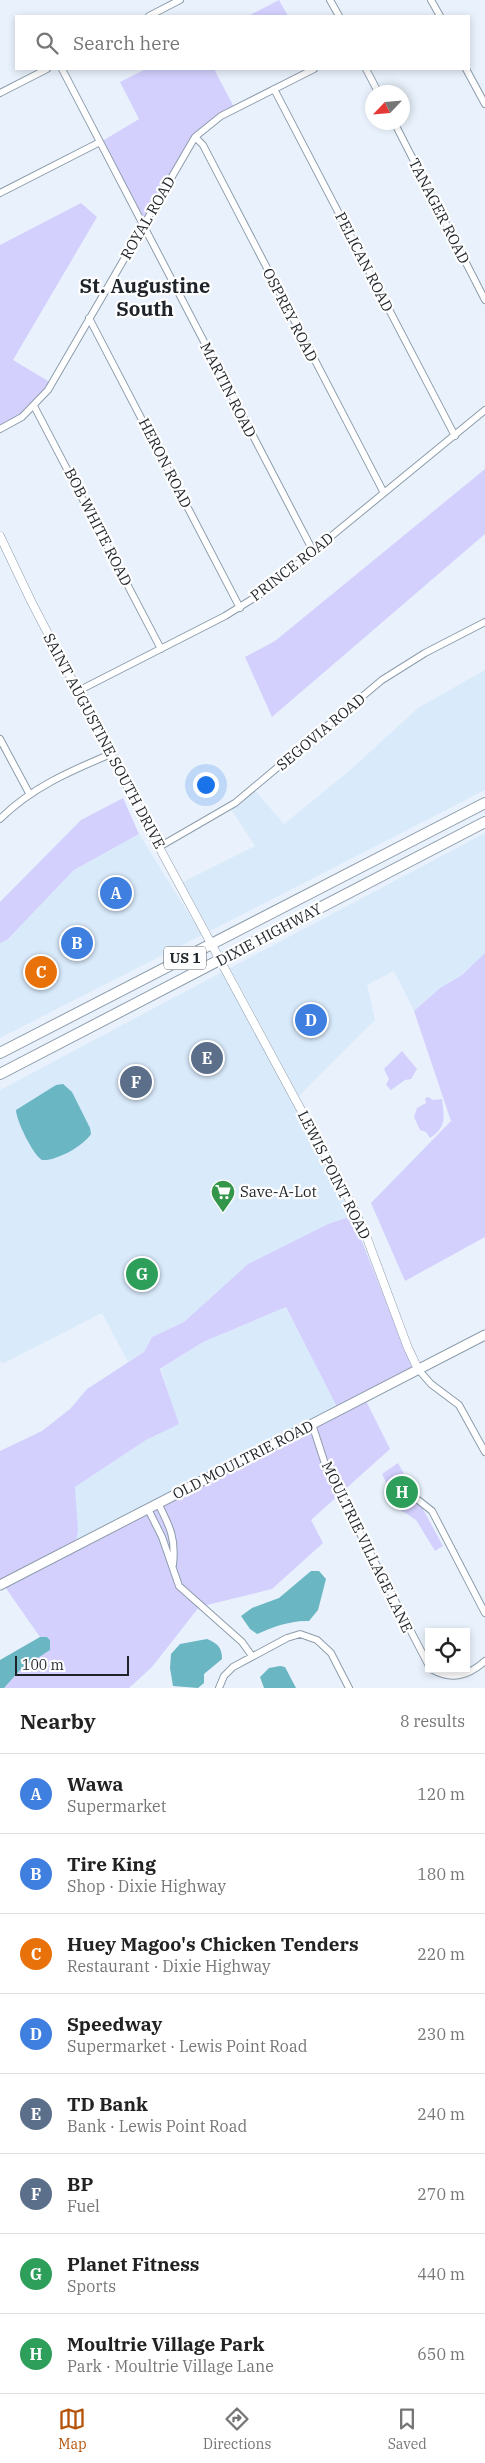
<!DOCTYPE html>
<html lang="en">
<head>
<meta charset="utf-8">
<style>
  :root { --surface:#fff; --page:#f6f6f6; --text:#222; --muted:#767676; --line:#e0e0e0; --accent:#b45309 }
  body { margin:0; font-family:"IBM Plex Serif",serif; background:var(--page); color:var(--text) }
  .controls { position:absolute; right:15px; bottom:15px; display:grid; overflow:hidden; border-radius:0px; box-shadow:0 2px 8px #0003 }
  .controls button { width:45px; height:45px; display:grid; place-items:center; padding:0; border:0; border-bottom:1px solid var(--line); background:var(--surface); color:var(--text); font:25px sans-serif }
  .compass { position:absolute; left:365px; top:85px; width:45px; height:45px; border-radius:50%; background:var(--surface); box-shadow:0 2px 8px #0003; rotate:244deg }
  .scale { position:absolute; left:15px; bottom:12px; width:114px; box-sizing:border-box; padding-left:5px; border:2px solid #1e2429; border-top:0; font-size:14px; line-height:18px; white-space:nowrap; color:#1e2429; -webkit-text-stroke:4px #fefefe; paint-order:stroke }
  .you { position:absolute; left:205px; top:784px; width:18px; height:18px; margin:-12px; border:4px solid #fff; border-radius:50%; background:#1a73e8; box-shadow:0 0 0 8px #1a73e833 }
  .badge { display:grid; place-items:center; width:32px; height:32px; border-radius:50%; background:var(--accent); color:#fff; font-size:16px; font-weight:700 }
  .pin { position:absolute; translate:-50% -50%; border:2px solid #fff; box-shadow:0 1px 5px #0006 }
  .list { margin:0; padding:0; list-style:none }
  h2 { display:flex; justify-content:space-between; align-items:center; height:65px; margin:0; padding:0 20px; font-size:21px }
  h2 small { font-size:16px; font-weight:400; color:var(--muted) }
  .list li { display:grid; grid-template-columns:32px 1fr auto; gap:15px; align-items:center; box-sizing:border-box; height:80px; padding:0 20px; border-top:1px solid var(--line) }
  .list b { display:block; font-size:19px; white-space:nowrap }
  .list p { margin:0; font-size:16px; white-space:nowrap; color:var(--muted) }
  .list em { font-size:16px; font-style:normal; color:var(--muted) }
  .icon { flex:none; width:28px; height:28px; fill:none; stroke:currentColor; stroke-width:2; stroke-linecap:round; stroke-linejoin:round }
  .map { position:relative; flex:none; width:485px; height:1688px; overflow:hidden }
  .search { position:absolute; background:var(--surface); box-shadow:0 2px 8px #0003; left:15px; right:15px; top:15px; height:55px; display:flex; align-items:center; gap:12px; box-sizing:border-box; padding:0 18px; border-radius:0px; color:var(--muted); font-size:19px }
  .sheet { height:705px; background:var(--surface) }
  nav { display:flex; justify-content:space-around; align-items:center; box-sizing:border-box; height:70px; border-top:1px solid var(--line); background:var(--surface); font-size:14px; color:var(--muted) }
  nav a { display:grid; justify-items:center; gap:2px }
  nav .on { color:var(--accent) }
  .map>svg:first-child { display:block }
  .built { fill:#d9eafb }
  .green { fill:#d4d0fe }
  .water { fill:#6ab6c2 }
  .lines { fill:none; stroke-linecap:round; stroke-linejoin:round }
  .minor-casing { stroke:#8d9cab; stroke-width:8 }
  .tertiary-casing { stroke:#8d9cab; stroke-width:9 }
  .secondary-casing { stroke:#8d9cab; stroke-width:11 }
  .primary-casing { stroke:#8d9cab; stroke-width:12 }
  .minor { stroke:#fff; stroke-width:6 }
  .tertiary { stroke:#fff; stroke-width:8 }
  .secondary { stroke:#fff; stroke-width:9 }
  .primary { stroke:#fff; stroke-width:10 }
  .labels { text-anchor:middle; stroke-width:4.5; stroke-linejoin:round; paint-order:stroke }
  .shield { fill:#fefefe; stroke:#616569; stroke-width:1 }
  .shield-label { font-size:14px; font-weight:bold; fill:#1e2429 }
  .street-label { font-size:15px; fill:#1e2429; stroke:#fefefe }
  .poi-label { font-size:15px; fill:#1e2429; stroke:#fefefe; text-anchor:start }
  .district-label { font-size:20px; font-weight:bold; fill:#1e2429; stroke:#fefefe }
</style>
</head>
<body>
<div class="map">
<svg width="485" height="1688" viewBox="0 0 485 1688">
  <rect width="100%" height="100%" fill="#e9f2fc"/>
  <path class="built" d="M485,670V790L210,931L183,882L255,846L229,806L253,788L284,824L349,771L418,708Z
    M485,833V953L462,975L440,988L414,1011L394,971L367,985L375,1020L299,1096L230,968Z
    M139,834L202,935L0,1038V943L7,940L74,870Z
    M222,972L352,1216L328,1224L248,1264L184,1322L152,1337L144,1352L128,1362L102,1313L2,1364L0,1360V1090Z
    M286,1307L337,1407L76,1542L75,1487L146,1440L178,1424L161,1369L203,1342Z"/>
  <path class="green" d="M279,0L288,16H248Z
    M146,69H218L215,71L234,107L197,137L144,225L99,143L139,119L120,82Z
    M81,203L97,217L13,360L53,384L35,408L0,427V245Z
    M485,469V534L272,717L245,657L275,641Z
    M123,798L139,834L74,870L7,940L0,943V902L81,820Z
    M485,953V1237L405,1281L371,1203L451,1121L414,1011L440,988L462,975Z
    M402,1051L417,1069L411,1079L405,1080L391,1090L386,1085L389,1079L384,1069Z
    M428,1097L433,1100L442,1099C444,1119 447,1126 430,1138L426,1132L420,1130L414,1117L417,1108L426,1103L425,1098Z
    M352,1216L412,1368L337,1407L286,1307L203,1342L160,1369L179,1424L146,1440L75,1487L78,1530L76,1542L0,1581V1451L42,1431L70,1409L87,1389L144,1352L152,1337L184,1322L248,1264L328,1224Z
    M366,1401L390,1449L311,1520L323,1543L272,1589L199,1607L152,1667L129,1688H4L21,1669L50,1650V1640L47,1637H40L5,1587Z
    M398,1463L443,1546L435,1551L416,1520L399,1509L382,1474Z"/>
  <path class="water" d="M63,1084L72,1092L90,1128L91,1134C83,1146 57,1161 42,1160C33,1155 16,1120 16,1110L56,1085Z
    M311,1571H319L326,1579L318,1610L309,1621C291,1620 273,1627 257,1634L250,1629L241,1616L252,1608L279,1598Z
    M40,1637H47L50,1640V1650L21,1669L4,1688H0V1660Z
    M207,1639C217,1643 222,1647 222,1659L204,1674V1683L198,1688L173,1686L170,1668L171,1654L180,1644Z
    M280,1666L285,1667L296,1688H264L260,1677L269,1668Z"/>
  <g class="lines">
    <defs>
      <path id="minor" d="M330,0L339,16
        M431,0L440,16
        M149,16L180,0
        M62,69L313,551
        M366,69L378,92
        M466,69L485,104
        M274,89L455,436
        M0,93L47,69
        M394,122L485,300
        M195,137L203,145L384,493
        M0,193L100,142
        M89,318L240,608
        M34,406L161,649
        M0,429L22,417L48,390L195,137L221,116L314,69
        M78,691L225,616L262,593L485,410
        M0,739L29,793
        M0,819C31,788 70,771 111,754
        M159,847L235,803L382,680L425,653L485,622
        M418,1369L431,1384L459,1405L485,1452
        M312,1424L327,1470L429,1666
        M413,1496L432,1511L485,1613
        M158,1503C170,1527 176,1538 173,1565
        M148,1509L162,1537L179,1586L242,1642L252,1656
        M431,1669C452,1681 468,1676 485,1661
        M219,1688L224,1676L233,1667L287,1638L300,1634L317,1640L331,1653L349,1688"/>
      <path id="tertiary" d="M0,536L31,601L159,847L348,1197L365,1233L408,1348L418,1369"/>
      <path id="secondary" d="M0,1585L485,1335"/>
      <path id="primary" d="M0,1053L485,803
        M0,1074L485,822"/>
    </defs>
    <use href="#minor" class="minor-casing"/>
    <use href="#tertiary" class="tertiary-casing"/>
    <use href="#secondary" class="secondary-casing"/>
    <use href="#primary" class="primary-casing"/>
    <use href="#minor" class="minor"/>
    <use href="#tertiary" class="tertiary"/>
    <use href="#secondary" class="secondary"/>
    <use href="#primary" class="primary"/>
  </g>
  <defs>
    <symbol id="supermarket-pin" viewBox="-11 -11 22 30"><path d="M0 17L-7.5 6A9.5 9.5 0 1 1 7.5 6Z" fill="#33964a" stroke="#fefefe"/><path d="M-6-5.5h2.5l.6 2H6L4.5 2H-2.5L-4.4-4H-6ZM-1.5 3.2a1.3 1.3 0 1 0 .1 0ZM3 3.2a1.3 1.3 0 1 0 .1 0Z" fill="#fff"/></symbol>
  </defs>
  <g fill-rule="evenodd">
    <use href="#supermarket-pin" x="209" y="1178" width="28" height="38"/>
  </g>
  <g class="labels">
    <rect class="shield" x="164" y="946.5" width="42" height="23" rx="4"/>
    <g class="shield-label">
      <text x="185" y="963">US 1</text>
    </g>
    <g class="street-label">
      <text transform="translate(439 211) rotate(63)" y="5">TANAGER ROAD</text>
      <text transform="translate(148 218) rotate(-60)" y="5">ROYAL ROAD</text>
      <text transform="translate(364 262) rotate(63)" y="5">PELICAN ROAD</text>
      <text transform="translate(290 315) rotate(63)" y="5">OSPREY ROAD</text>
      <text transform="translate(228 390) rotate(63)" y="5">MARTIN ROAD</text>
      <text transform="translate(165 463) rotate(63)" y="5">HERON ROAD</text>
      <text transform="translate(98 527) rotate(63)" y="5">BOB WHITE ROAD</text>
      <text transform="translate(292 567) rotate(-38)" y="5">PRINCE ROAD</text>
      <text transform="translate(321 732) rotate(-40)" y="5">SEGOVIA ROAD</text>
      <text transform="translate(104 741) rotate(62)" y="5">SAINT AUGUSTINE SOUTH DRIVE</text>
      <text transform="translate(269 935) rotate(-28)" y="5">DIXIE HIGHWAY</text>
      <text transform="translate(334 1175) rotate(63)" y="5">LEWIS POINT ROAD</text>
      <text transform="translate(243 1460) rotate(-27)" y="5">OLD MOULTRIE ROAD</text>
      <text transform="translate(367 1547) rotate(64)" y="5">MOULTRIE VILLAGE LANE</text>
    </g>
    <g class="poi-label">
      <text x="240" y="1197">Save-A-Lot</text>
    </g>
    <g class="district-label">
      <text x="145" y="293">St. Augustine<tspan x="145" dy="23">South</tspan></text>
    </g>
  </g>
</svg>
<div class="controls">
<button><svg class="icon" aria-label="locate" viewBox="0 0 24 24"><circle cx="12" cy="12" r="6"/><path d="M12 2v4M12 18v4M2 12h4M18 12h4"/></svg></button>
</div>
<svg class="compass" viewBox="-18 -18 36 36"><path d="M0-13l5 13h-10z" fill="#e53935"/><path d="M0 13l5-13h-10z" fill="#767676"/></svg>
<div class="scale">100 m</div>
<div class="you"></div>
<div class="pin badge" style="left:116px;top:893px;background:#3f7fe0">A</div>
<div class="pin badge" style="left:77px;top:943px;background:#3f7fe0">B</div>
<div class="pin badge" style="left:41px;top:972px;background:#e8710a">C</div>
<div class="pin badge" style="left:311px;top:1020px;background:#3f7fe0">D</div>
<div class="pin badge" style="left:207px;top:1058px;background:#5c6f8a">E</div>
<div class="pin badge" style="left:136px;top:1082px;background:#5c6f8a">F</div>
<div class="pin badge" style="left:142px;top:1274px;background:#2e9e5b">G</div>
<div class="pin badge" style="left:402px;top:1492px;background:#2e9e5b">H</div>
<div class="search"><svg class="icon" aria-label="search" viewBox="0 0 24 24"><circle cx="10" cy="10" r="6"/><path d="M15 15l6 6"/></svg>Search here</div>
</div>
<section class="sheet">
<h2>Nearby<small>8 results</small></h2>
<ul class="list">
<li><span class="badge" style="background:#3f7fe0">A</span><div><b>Wawa</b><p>Supermarket</p></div><em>120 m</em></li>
<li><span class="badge" style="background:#3f7fe0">B</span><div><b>Tire King</b><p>Shop · Dixie Highway</p></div><em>180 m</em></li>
<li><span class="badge" style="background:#e8710a">C</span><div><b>Huey Magoo's Chicken Tenders</b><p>Restaurant · Dixie Highway</p></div><em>220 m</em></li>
<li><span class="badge" style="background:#3f7fe0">D</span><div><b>Speedway</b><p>Supermarket · Lewis Point Road</p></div><em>230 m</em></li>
<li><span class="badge" style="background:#5c6f8a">E</span><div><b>TD Bank</b><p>Bank · Lewis Point Road</p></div><em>240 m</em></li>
<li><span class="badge" style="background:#5c6f8a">F</span><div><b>BP</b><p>Fuel</p></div><em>270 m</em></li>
<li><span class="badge" style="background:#2e9e5b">G</span><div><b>Planet Fitness</b><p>Sports</p></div><em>440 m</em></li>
<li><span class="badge" style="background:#2e9e5b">H</span><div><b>Moultrie Village Park</b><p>Park · Moultrie Village Lane</p></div><em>650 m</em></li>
</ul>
</section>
<nav>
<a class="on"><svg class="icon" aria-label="map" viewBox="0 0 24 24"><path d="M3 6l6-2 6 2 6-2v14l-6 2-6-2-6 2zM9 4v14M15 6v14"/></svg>Map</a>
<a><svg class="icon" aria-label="directions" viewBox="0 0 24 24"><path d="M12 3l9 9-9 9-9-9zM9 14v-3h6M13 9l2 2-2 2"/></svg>Directions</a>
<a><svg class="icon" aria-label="saved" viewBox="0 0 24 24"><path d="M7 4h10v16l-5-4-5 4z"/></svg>Saved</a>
</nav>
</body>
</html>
